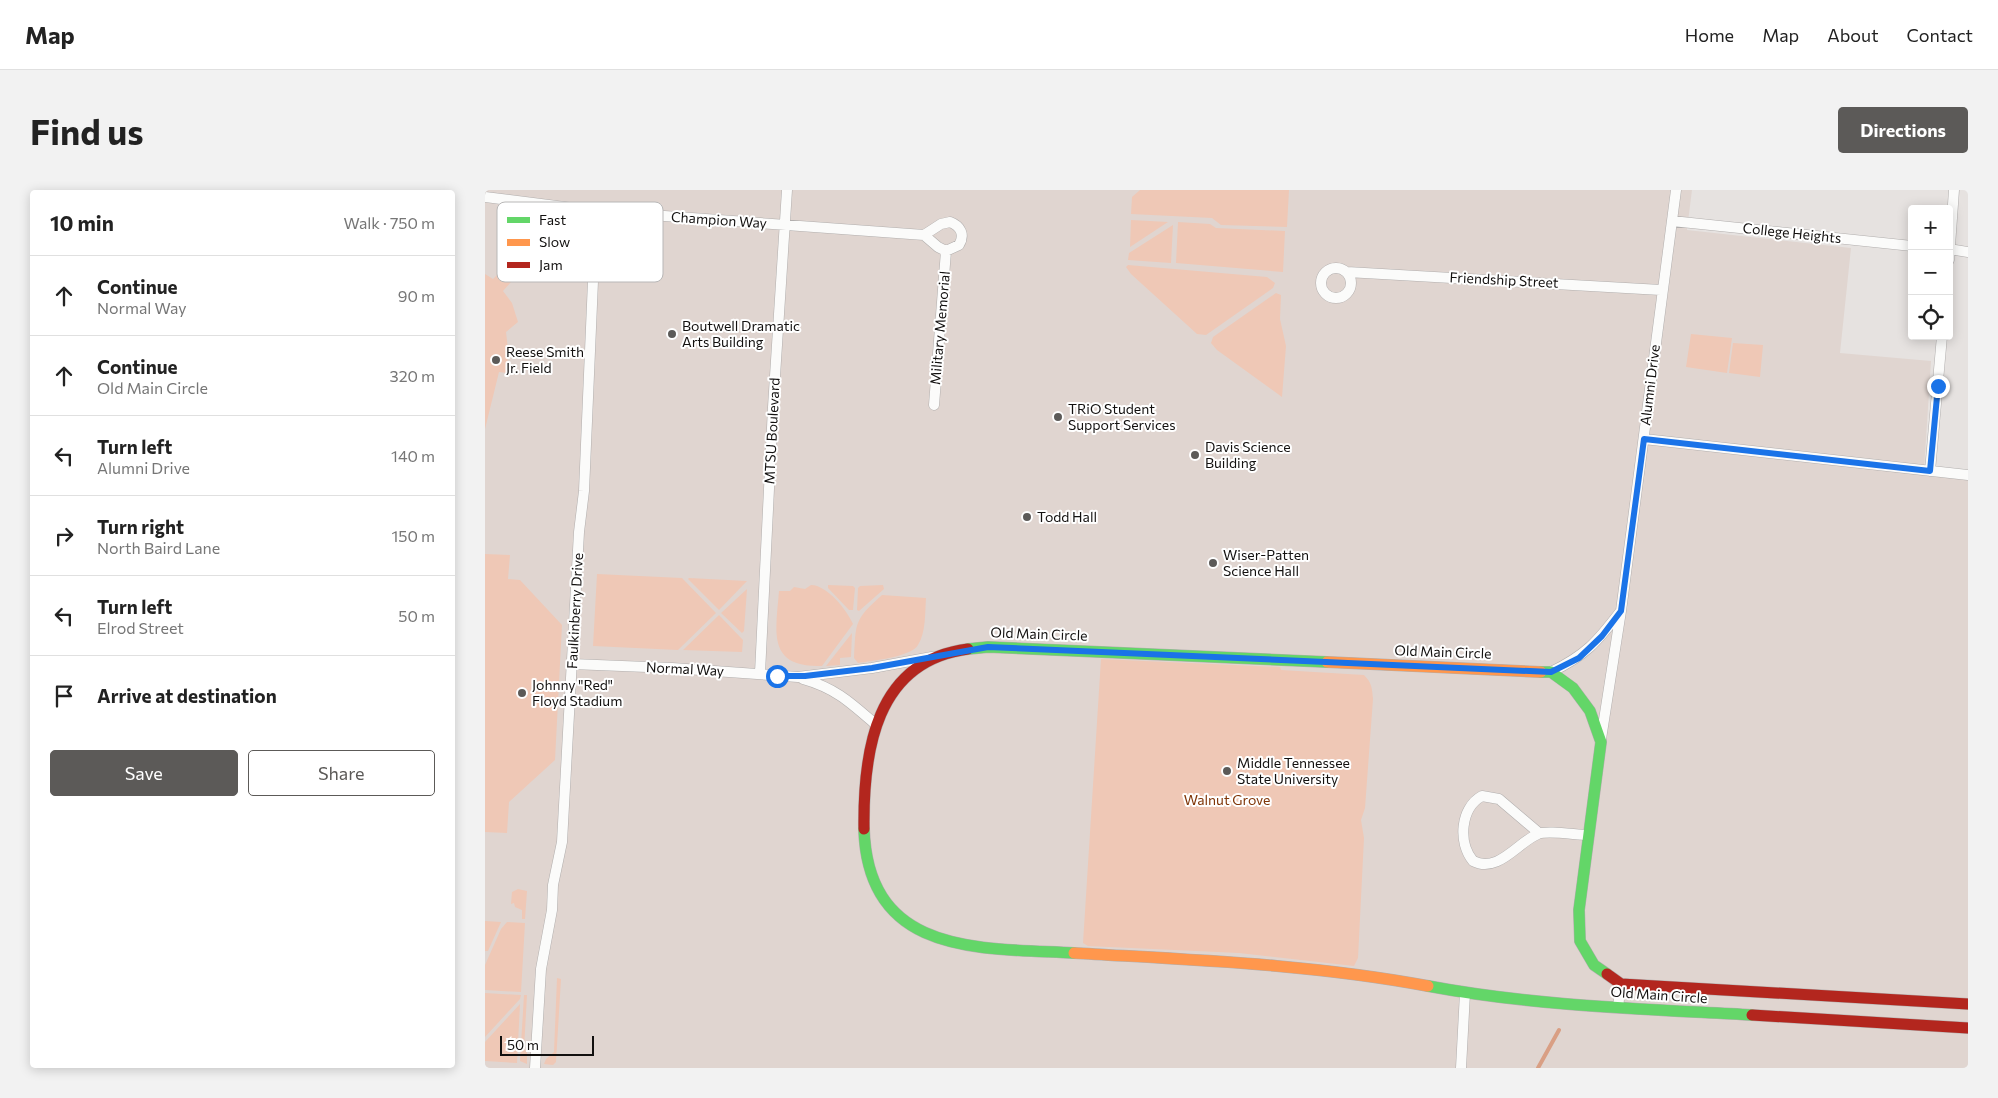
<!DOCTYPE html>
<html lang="en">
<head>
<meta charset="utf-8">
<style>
  :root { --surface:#fff; --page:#f2f2f2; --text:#222; --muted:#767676; --line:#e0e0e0; --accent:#5c5a58 }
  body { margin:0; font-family:Commissioner,sans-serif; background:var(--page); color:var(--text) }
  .controls { position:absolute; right:15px; top:15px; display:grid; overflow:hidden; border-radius:5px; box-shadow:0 2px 12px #0003 }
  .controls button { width:45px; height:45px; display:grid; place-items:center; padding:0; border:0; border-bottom:1px solid var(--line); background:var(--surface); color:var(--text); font:25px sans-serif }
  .scale { position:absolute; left:15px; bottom:12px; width:94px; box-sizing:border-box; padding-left:5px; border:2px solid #12100f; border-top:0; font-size:14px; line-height:18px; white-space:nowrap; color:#12100f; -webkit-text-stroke:4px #fff; paint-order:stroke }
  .stop { position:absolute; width:15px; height:15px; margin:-11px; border:4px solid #1a73e8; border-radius:50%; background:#fff }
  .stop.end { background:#1a73e8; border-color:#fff; box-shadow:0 1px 5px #0008 }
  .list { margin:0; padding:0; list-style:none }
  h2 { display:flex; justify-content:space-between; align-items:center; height:65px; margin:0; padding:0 20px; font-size:21px }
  h2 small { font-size:16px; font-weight:400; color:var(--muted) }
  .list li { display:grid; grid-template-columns:32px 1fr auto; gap:15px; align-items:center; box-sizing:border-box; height:80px; padding:0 20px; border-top:1px solid var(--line) }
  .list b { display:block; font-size:19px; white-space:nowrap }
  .list p { margin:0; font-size:16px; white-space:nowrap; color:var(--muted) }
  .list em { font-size:16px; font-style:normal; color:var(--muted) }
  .actions { display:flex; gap:10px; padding:15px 20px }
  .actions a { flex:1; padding:11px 0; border:1px solid var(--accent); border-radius:5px; text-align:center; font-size:18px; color:var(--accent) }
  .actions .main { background:var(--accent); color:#fff }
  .icon { flex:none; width:28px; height:28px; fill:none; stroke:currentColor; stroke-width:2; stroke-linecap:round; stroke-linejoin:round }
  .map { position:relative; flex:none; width:1483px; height:878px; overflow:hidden; border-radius:5px }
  header { display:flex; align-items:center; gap:30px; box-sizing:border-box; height:70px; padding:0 25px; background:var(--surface); border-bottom:1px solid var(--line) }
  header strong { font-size:24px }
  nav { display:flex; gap:28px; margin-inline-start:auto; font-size:18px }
  .intro { display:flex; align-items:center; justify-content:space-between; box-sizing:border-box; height:120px; padding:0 30px }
  h1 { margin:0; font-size:35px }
  .button { padding:12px 22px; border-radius:5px; background:var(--accent); color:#fff; font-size:18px; font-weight:700 }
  main { display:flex; gap:30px; padding:0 30px }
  aside { flex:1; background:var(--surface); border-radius:5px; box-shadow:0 2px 12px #0003 }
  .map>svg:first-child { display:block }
  .built { fill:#e0d5d0 }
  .green { fill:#efc8b6 }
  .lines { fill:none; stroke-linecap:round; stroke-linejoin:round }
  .stream { stroke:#d99f84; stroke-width:4 }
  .street-casing { stroke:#b1aead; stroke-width:11 }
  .fast-casing { stroke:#b1aead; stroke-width:12 }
  .slow-casing { stroke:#b1aead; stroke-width:12 }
  .jam-casing { stroke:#b1aead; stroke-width:12 }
  .street { stroke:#fbfbfa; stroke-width:10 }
  .fast { stroke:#63d668; stroke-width:11 }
  .slow { stroke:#ff974d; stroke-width:11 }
  .jam { stroke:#b3261e; stroke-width:11 }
  .route { stroke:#1a73e8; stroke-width:6 }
  .poi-dot { fill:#5c5a58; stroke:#fff; stroke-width:2 }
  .labels { text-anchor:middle; stroke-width:4; stroke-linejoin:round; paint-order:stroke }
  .street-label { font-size:14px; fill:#12100f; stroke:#fff }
  .poi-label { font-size:14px; fill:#12100f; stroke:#fff; text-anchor:start }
  .park-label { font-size:14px; fill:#7f3507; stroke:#fff }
  .key { fill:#fff; stroke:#b8b7b7; stroke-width:1 }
  .key-label { font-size:14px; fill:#12100f }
</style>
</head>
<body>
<header>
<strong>Map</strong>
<nav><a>Home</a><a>Map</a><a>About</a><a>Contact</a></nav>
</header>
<div class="intro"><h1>Find us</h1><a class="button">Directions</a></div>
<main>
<aside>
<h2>10 min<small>Walk · 750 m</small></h2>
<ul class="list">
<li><svg class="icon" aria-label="ahead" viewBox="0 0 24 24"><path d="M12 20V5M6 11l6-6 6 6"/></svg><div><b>Continue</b><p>Normal Way</p></div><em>90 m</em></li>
<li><svg class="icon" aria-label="ahead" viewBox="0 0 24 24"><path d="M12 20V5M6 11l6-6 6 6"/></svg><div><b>Continue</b><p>Old Main Circle</p></div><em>320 m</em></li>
<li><svg class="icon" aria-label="left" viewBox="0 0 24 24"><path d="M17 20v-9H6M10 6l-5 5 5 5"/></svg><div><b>Turn left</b><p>Alumni Drive</p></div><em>140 m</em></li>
<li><svg class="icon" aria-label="right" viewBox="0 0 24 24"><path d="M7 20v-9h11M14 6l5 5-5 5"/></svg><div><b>Turn right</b><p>North Baird Lane</p></div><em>150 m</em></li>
<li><svg class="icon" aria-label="left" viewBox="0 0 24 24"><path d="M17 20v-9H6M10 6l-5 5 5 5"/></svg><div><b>Turn left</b><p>Elrod Street</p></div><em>50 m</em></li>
<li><svg class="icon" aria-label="arrive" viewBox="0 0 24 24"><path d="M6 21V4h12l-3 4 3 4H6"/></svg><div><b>Arrive at destination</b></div></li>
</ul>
<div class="actions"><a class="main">Save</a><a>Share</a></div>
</aside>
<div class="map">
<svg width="1483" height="878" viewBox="0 0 1483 878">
  <rect width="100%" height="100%" fill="#e6e2e0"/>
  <path class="built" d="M0,0H1207L1202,40L1366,58L1355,163L1446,171L1439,280L1483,284V878H0Z"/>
  <path class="green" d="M655,0H804L802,37L736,35L727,28L646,24L647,7Z
    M646,30L683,32L645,57Z
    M693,32L725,34L731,38L800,41L798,82L691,73Z
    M688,35L686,73L643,70L644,63Z
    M643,75L782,87L790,93L788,98L721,145L712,144L646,84L641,77Z
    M0,84L8,89L13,84L17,88L20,85L26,92L18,101L27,113L33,132L21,142L23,159L22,183L14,182L0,239Z
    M791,103L796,105L795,129L801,156L797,207L732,160L726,153L728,147Z
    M1206,144L1247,148L1242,183L1201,177Z
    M1248,153L1278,155L1275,187L1244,183Z
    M0,364L25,365L23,389L35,390L77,435L70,570L24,612L22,643L0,642Z
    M112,384L197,388L231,423L193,460L108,456Z
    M203,389L204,388L262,391L234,420Z
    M326,395C342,395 362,420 368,434L337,476C281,478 291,441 294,401H305L309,397L320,399Z
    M343,395L368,396L370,398L368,420H364L343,398Z
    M398,395L399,399L374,421L372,420L373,398L375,396Z
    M262,399L259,441L257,443L236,423Z
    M397,405L441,408C440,422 441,443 433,455C426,467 386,471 373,473L369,468C371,432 369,430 397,405Z
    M234,425L258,450L257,462L198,460Z
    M367,443L366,467L355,468V475L341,476Z
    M616,469L795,477L796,480L879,485C887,493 887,498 888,509L880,618L876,630L879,648L873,768L869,776L754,763L603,756L598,753Z
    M33,699L42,701L40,729H37V720L30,717L29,713L26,714L27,702Z
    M0,731L16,732L3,761H0Z
    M22,732L40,733L36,802L0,800V775L16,739Z
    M72,788L76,789L71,872L68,875L59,874L61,869L69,862Z
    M0,803L36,805L35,809L0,847Z
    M39,805H42L39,859L42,862V874L35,871Z
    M35,814L32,873L0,871V852Z"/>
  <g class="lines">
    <path class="stream" d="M1053,878L1074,840"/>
    <defs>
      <path id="street" d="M0,7L111,21L439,45L453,57L461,61L474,55C480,45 476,36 465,32L456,34L439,45
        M1187,31L1427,56
        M1464,59L1483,62
        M1464,70L1469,0
        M836 93a15 15 0 1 1 30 0a15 15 0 1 1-30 0Z
        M862,82L1176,100
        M449,215L461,61
        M1159,249L1483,285
        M1445,281L1457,146
        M87,474L187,478L313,487L387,478L447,467
        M1066,482C1101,465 1112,452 1135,422
        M275,483L288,217L302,0
        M318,489C350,498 365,512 389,533
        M1116,549L1136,421L1191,0
        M1054,643L1014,609L997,606C975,618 973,653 988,671C1013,684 1033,652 1053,644C1062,640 1092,645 1103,645
        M1133,817L1136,794
        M50,878L56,779L67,720L68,695L77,652L94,342L99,301L111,21
        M976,878L980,803"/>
      <path id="fast" d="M483,459L503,457L842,472
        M1056,482H1066L1088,498L1105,521L1116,552L1094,720L1095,751L1109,775L1122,784
        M379,639C383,766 495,758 589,763
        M943,796C1049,816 1160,819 1267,825"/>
      <path id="slow" d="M842,472L1056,482
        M589,763C708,770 826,774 943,796"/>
      <path id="jam" d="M379,639C378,562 390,471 483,459
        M1122,784L1136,794L1483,814
        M1267,825L1483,838"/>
    </defs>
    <use href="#street" class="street-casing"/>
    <use href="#fast" class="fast-casing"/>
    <use href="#slow" class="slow-casing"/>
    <use href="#jam" class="jam-casing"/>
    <use href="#street" class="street"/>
    <use href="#fast" class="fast"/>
    <use href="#slow" class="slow"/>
    <use href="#jam" class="jam"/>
  </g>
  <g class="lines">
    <path class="route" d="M292,486H320L387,478L503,457L1066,482L1094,468L1117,446L1136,421L1159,249L1445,281L1453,196"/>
  </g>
  <g class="poi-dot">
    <circle cx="187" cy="144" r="5"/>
    <circle cx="11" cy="170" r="5"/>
    <circle cx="573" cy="227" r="5"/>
    <circle cx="710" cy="265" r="5"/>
    <circle cx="542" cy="327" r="5"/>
    <circle cx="728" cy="373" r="5"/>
    <circle cx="37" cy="503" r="5"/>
    <circle cx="742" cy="581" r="5"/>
  </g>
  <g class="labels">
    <g class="street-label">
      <text transform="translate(234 30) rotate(4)" y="5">Champion Way</text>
      <text transform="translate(1307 43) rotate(6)" y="5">College Heights</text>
      <text transform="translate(1019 90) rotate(3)" y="5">Friendship Street</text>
      <text transform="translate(455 138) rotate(-85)" y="5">Military Memorial</text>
      <text transform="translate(1165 195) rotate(-83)" y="5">Alumni Drive</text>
      <text transform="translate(287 241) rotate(-87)" y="5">MTSU Boulevard</text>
      <text transform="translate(90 421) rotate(-87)" y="5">Faulkinberry Drive</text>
      <text transform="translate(554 444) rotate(2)" y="5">Old Main Circle</text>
      <text transform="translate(958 462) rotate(2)" y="5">Old Main Circle</text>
      <text transform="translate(200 479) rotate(3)" y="5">Normal Way</text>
      <text transform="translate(1174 805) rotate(4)" y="5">Old Main Circle</text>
    </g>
    <g class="poi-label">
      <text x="197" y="141">Boutwell Dramatic<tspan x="197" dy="16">Arts Building</tspan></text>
      <text x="21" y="167">Reese Smith<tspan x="21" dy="16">Jr. Field</tspan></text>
      <text x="583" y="224">TRiO Student<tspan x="583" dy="16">Support Services</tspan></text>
      <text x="720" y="262">Davis Science<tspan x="720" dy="16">Building</tspan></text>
      <text x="552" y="332">Todd Hall</text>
      <text x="738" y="370">Wiser-Patten<tspan x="738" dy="16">Science Hall</tspan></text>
      <text x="47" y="500">Johnny "Red"<tspan x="47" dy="16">Floyd Stadium</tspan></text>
      <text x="752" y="578">Middle Tennessee<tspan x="752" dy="16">State University</tspan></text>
    </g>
    <g class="park-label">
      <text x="742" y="615">Walnut Grove</text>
    </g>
  </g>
  <rect x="12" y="12" width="166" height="80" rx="8" class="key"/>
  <rect x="22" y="27" width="23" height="6" fill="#63d668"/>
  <rect x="22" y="49" width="23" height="7" fill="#ff974d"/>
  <rect x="22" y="72" width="23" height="6" fill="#b3261e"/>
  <g class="key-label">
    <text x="54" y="35">Fast</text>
    <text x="54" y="57">Slow</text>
    <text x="54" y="80">Jam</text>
  </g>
</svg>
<div class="controls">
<button>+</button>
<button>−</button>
<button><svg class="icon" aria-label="locate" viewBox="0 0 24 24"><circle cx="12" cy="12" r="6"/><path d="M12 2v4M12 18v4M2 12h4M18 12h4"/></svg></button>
</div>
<div class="scale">50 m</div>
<div class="stop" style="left:292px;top:486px"></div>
<div class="stop end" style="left:1453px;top:196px"></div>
</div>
</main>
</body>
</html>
